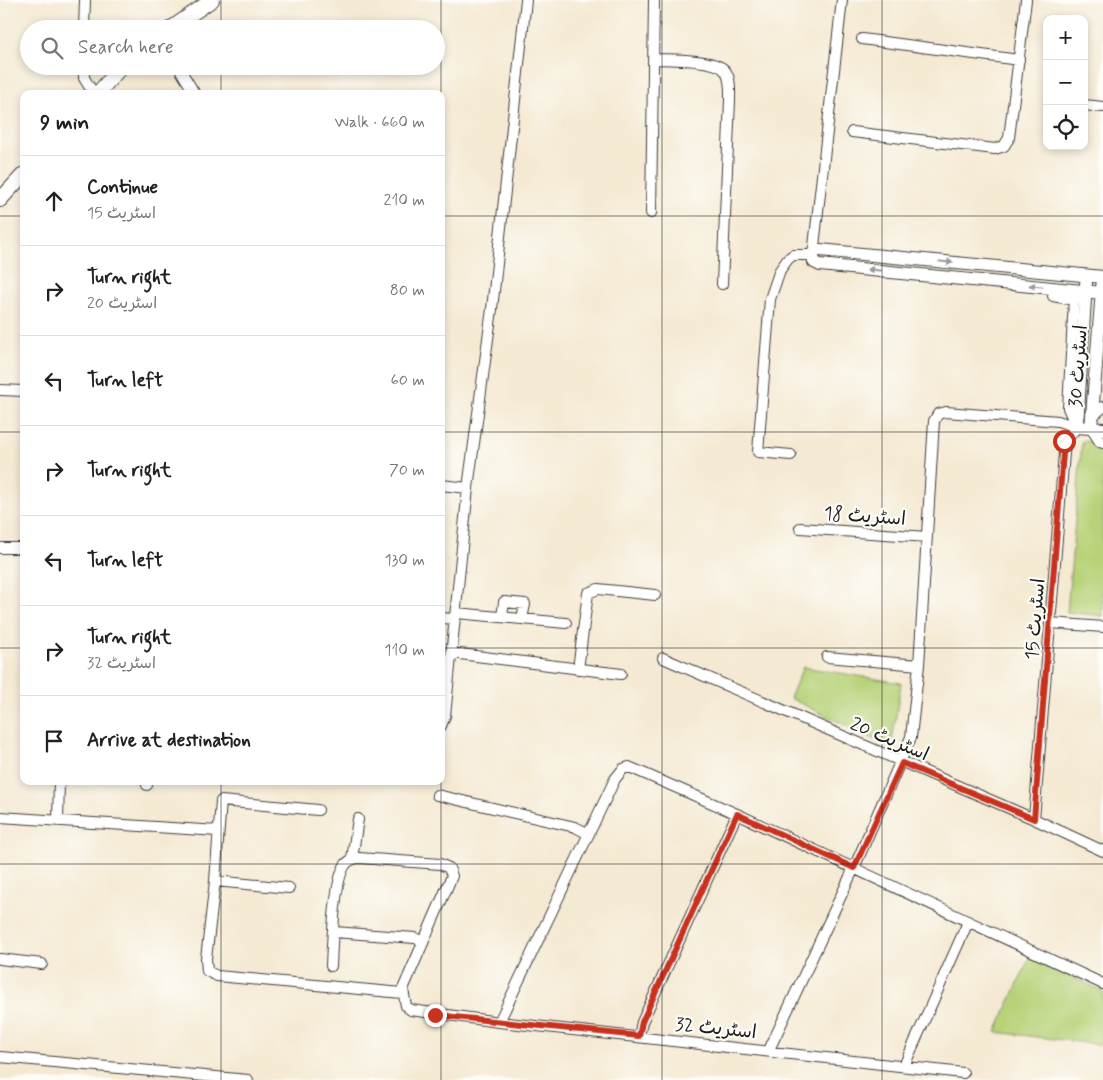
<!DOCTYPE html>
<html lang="en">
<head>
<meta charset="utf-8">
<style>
  :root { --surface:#fff; --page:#f6f6f6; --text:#222; --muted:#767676; --line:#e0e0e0 }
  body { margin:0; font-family:Mynerve,"Playpen Sans Arabic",sans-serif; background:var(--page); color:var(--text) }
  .controls { position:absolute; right:15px; top:15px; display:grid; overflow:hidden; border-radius:10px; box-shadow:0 2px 8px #0003 }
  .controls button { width:45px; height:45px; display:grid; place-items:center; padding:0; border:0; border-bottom:1px solid var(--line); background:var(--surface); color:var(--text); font:25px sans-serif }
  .stop { position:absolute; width:15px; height:15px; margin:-11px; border:4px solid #c8321e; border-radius:50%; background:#fff }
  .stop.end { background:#c8321e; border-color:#fff; box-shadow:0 1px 5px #0008 }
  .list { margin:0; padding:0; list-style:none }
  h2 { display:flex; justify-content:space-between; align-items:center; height:65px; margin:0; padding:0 20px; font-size:21px }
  h2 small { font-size:16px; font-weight:400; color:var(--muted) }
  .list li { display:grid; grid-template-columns:32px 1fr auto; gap:15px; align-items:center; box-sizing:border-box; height:90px; padding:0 20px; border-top:1px solid var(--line) }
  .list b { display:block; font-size:19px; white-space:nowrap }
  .list p { margin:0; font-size:16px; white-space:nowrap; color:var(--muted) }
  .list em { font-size:16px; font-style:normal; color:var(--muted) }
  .icon { flex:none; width:28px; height:28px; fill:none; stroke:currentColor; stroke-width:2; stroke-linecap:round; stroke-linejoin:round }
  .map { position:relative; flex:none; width:1103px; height:1080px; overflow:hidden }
  .search { position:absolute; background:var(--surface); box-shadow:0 2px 8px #0003; left:20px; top:20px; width:425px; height:55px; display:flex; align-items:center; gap:12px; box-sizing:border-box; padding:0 18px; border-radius:28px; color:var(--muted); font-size:19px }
  .panel { position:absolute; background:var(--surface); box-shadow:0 2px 8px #0003; left:20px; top:90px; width:425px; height:695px; border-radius:10px }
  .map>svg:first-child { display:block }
  .green { fill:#b7d278; stroke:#6a774a }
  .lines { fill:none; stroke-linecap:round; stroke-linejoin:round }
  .minor-casing { stroke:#3c3b37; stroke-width:12 }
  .tertiary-casing { stroke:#3c3b37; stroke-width:14 }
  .secondary-casing { stroke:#3c3b37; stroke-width:16 }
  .minor { stroke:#fff; stroke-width:10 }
  .tertiary { stroke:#fff; stroke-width:12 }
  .secondary { stroke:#fff; stroke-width:14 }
  .oneway { fill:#999 }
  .route { stroke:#c8321e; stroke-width:6 }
  .grid { fill:none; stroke:#1c1c1c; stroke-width:1; stroke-opacity:0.55 }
  .labels { text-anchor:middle; stroke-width:4.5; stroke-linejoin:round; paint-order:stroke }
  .street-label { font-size:19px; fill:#1c1c1c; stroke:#fdfcf7 }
</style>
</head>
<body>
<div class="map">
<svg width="1103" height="1080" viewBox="0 0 1103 1080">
  <rect width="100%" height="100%" fill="#fdfcf7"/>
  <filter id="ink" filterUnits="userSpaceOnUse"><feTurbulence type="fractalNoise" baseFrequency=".02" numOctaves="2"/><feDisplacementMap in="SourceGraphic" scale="10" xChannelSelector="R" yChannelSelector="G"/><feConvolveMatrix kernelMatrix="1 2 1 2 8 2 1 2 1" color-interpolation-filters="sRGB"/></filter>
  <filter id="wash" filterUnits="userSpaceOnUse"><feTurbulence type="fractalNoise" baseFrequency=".0096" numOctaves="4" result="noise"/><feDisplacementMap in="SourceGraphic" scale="20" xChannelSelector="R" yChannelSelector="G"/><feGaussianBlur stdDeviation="1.12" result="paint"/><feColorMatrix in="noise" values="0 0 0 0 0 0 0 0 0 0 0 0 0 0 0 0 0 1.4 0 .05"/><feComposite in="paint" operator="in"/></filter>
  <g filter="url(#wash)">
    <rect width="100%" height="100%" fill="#f4e9d2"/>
    <path class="green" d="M1082,441L1103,443V616L1067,612Z
      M803,667L901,683L891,748L790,698Z
      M1030,957L1103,991V1045L996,1032Z"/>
  </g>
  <g filter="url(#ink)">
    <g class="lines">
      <defs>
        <path id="minor" d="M84,29L85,0
          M862,39L1019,60
          M653,59C669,60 718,58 726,72C731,80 730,91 730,100L722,284
          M84,66V78L94,94
          M178,66L195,94
          M1084,105L1103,107
          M852,132L995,149L1004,146L1009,138L1026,0
          M651,213L654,0
          M1053,296L1074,300
          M0,390L24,391
          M1092,417L1103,407
          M1076,426L1068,408L1074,300L1086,291
          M1091,428L1100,442L1103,443
          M791,455L758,452L770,299L780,270L788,259L793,255H813L842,0
          M441,485L468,488
          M800,528L927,537
          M0,548H24
          M456,613L566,623
          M502,617L504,602L525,604L522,619
          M441,618L455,619
          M1051,623L1103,627
          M452,653L621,674
          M827,657L919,665
          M663,658L1034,819L1103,851
          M578,669L588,593L598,589L655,595
          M441,726L445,716L468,488L492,309L526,0
          M147,785V781
          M437,795L575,827L589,834
          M318,810L221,801L215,881L206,959L207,971L217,976L402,993
          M0,817L218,831
          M1034,819L1065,441L1077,427
          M58,821L59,781
          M352,859L358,819
          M215,881L289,888
          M334,932L415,938L422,941
          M0,959L42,964
          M331,966C332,946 334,877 346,864C350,859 354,859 359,858L440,864L449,868L452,876L403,989L406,1006L411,1010L499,1022L963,1073
          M499,1022L615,779L623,769L629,767L737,814L1103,984
          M639,1036L642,1022L737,814
          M769,1050L854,868L911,737L919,665L934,421L938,414L946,412L1058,421L1077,427
          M0,1057L248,1080
          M904,1066L968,922"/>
        <path id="tertiary" d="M1086,283L1077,427L1103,429
          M1091,428L1103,277L820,250H816L813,255L814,262L820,265L1102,293"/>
        <path id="secondary" d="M170,29L212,0
          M97,94L122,66
          M0,200L24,174"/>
      </defs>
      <use href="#minor" class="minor-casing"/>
      <use href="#tertiary" class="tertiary-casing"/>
      <use href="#secondary" class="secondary-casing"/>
      <use href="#minor" class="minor"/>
      <use href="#tertiary" class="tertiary"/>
      <use href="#secondary" class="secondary"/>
    </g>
    <defs><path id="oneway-solid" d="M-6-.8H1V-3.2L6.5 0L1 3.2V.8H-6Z" transform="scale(1.25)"/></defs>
    <g class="oneway">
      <use href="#oneway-solid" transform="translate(946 262) rotate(6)"/>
      <use href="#oneway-solid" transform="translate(874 270) rotate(-174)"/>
      <use href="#oneway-solid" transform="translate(1036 286) rotate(-174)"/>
    </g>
  </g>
  <g class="lines" filter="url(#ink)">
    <path class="route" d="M435,1015L639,1036L642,1022L737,814L854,868L902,763L1034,819L1064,441"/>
  </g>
  <path class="grid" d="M221,0V29M441,0V94M662,0V1080M882,0V1080M221,66V94M0,216H24M441,216H1103M0,432H24M441,432H1103M0,648H24M441,648H1103M221,781V1080M441,781V1080M0,864H1103"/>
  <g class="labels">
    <g class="street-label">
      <text transform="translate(1077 366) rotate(-86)" y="7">اسٹریٹ 30</text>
      <text transform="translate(865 515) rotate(4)" y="7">اسٹریٹ 18</text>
      <text transform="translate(1034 619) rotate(-85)" y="7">اسٹریٹ 15</text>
      <text transform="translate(890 738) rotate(23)" y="7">اسٹریٹ 20</text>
      <text transform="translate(716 1027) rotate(6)" y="7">اسٹریٹ 32</text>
    </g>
  </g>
</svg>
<div class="controls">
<button>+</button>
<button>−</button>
<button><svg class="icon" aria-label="locate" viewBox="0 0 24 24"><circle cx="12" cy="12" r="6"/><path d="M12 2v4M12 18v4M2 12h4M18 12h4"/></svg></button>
</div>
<div class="stop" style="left:1064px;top:441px"></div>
<div class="stop end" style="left:435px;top:1015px"></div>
<div class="search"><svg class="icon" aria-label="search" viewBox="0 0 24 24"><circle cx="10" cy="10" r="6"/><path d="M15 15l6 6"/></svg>Search here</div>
<section class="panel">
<h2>9 min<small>Walk · 660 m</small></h2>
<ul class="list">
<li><svg class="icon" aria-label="ahead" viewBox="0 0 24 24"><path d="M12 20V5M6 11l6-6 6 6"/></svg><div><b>Continue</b><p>اسٹریٹ 15</p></div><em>210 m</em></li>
<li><svg class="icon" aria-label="right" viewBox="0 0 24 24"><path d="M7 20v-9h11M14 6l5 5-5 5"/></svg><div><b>Turn right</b><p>اسٹریٹ 20</p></div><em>80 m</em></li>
<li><svg class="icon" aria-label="left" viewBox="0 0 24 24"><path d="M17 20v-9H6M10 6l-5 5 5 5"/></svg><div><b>Turn left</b></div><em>60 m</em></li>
<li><svg class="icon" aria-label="right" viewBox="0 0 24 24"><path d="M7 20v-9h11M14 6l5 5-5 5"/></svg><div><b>Turn right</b></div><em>70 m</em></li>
<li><svg class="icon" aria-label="left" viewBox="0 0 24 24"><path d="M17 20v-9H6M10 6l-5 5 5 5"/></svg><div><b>Turn left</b></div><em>130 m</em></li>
<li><svg class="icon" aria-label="right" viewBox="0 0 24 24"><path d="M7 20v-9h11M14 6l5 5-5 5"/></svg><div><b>Turn right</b><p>اسٹریٹ 32</p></div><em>110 m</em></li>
<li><svg class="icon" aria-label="arrive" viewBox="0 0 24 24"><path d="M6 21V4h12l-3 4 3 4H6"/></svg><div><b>Arrive at destination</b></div></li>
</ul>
</section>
</div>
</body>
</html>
